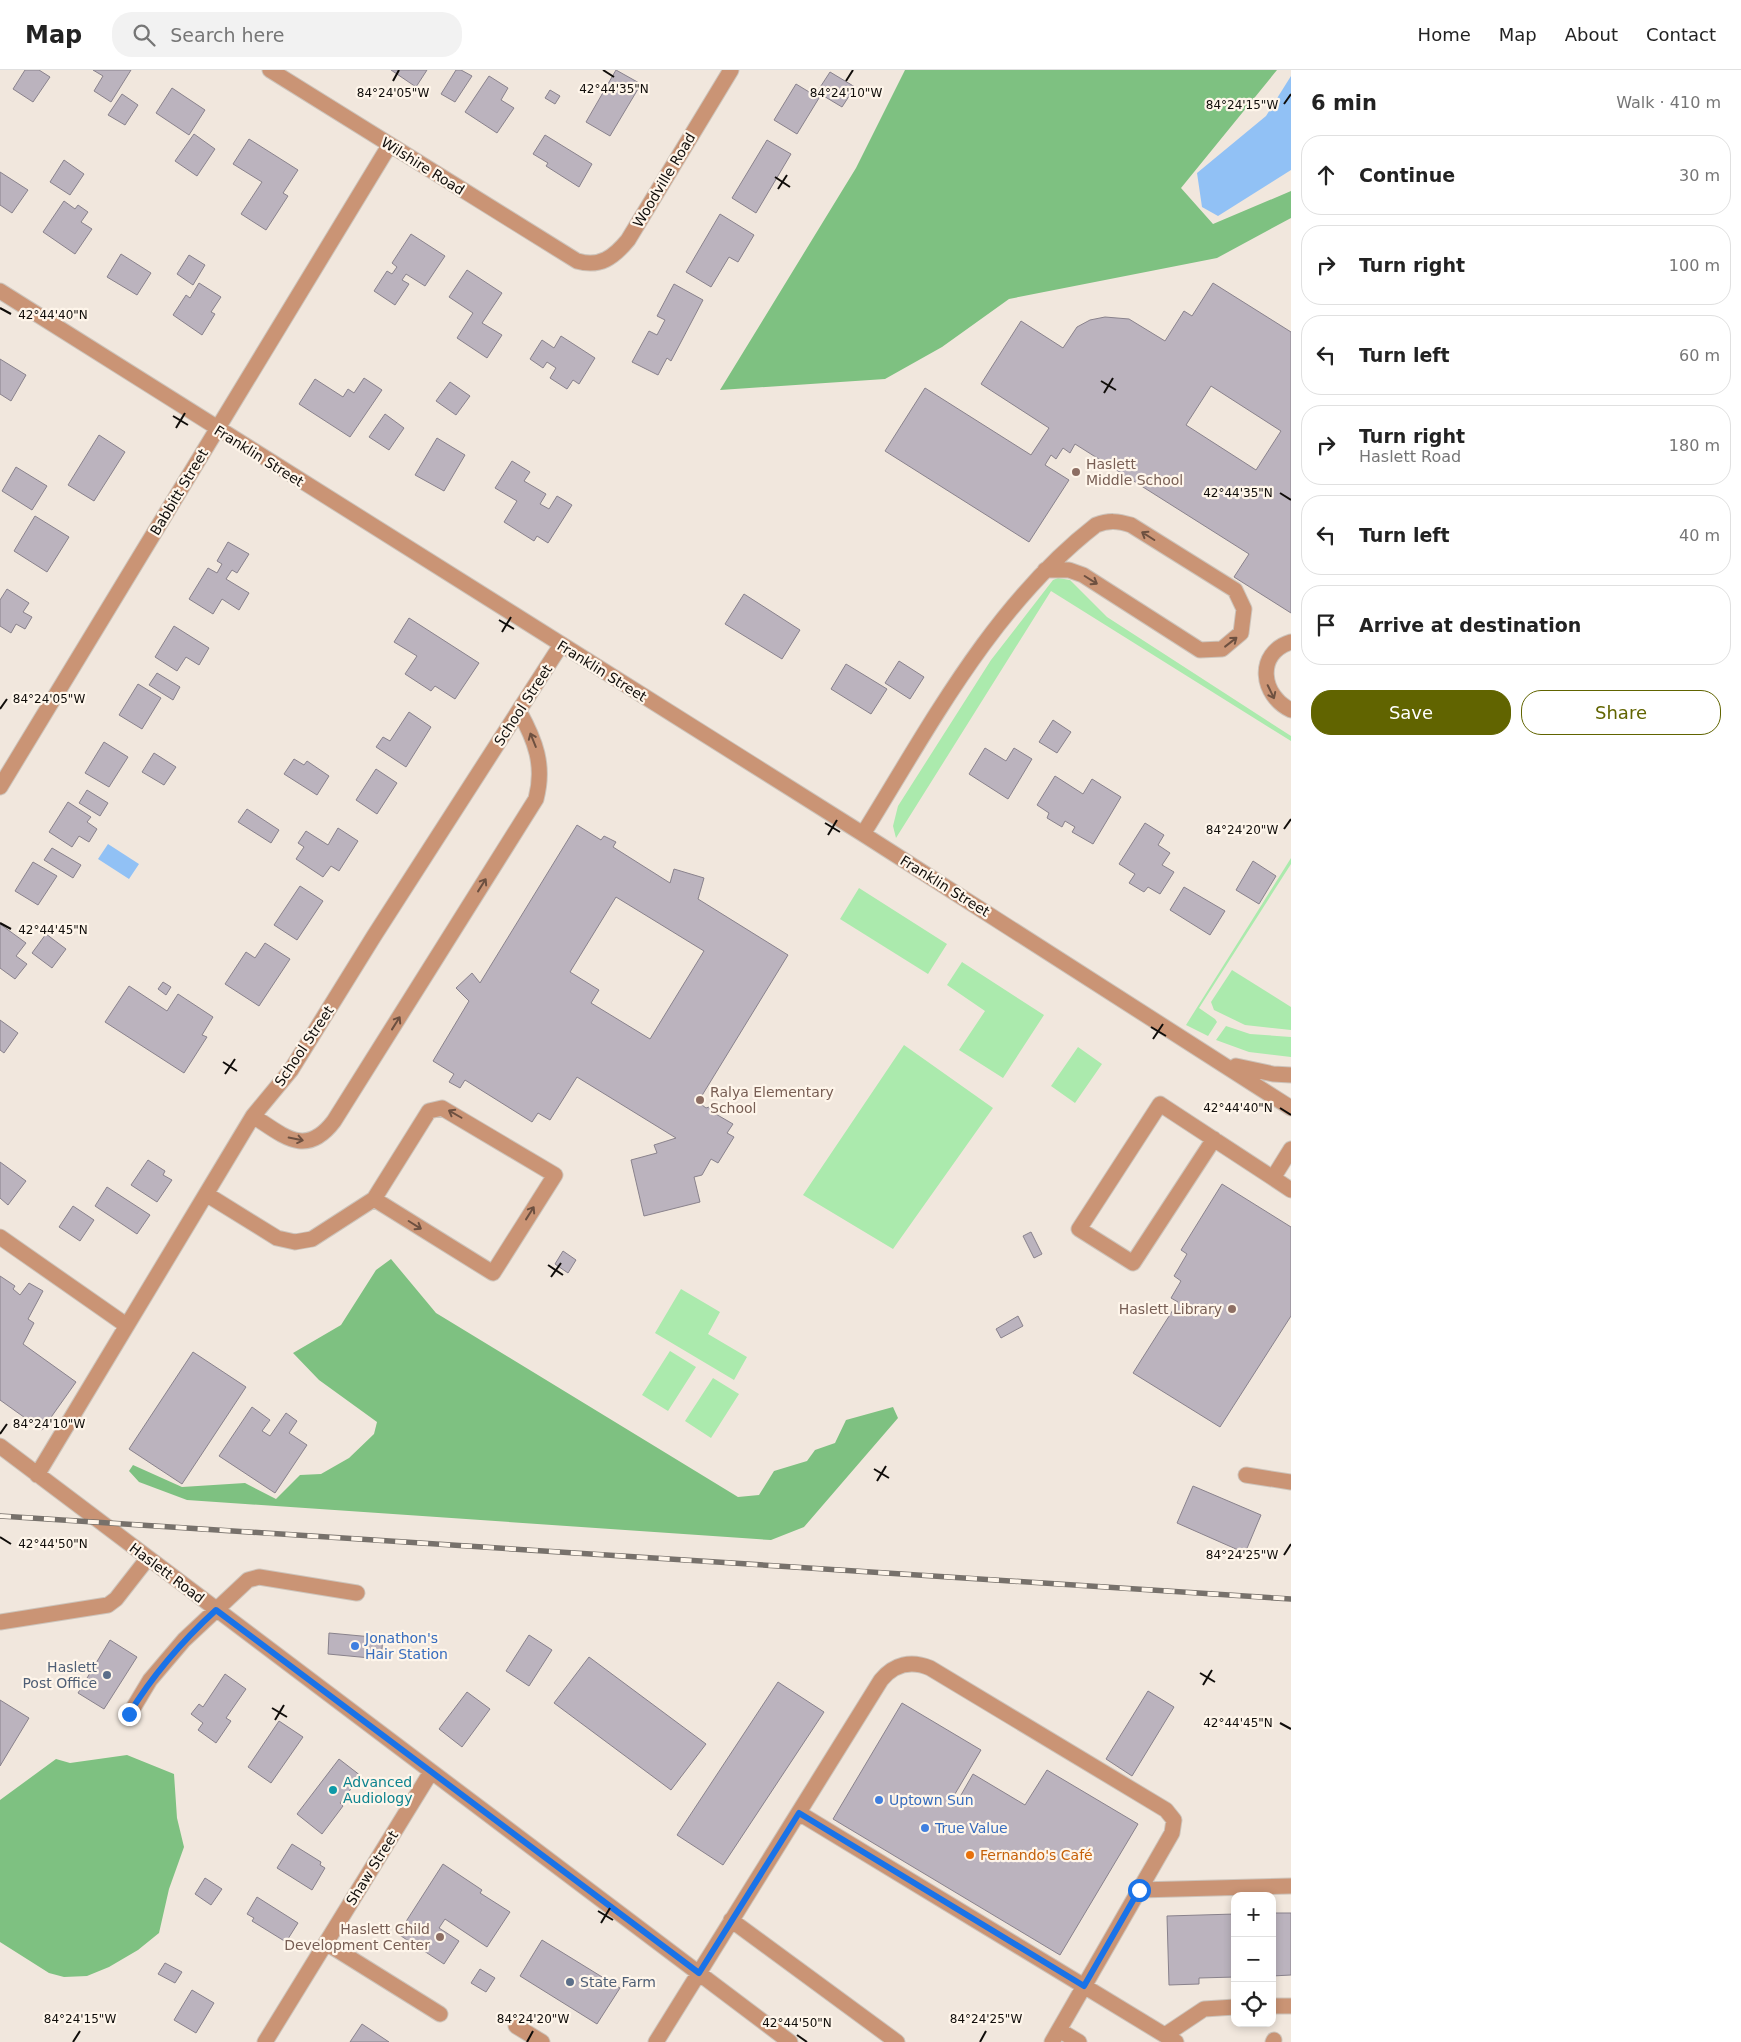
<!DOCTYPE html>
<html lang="en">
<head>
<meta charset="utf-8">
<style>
  :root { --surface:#fff; --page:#f2f2f2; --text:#222; --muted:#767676; --line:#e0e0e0; --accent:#616400 }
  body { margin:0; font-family:"DejaVu Sans",sans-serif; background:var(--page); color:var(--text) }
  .controls { position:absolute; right:15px; bottom:15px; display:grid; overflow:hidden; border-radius:10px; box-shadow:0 2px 8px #0003 }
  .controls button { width:45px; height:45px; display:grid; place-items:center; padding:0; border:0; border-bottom:1px solid var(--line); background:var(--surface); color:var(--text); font:25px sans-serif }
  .stop { position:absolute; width:15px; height:15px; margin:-11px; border:4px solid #1a73e8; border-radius:50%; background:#fff }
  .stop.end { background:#1a73e8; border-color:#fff; box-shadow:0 1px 5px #0008 }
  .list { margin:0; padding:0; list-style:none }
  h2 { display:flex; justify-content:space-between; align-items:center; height:65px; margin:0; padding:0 20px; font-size:21px }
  h2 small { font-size:16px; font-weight:400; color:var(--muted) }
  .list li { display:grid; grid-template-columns:32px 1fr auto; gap:15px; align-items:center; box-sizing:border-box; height:80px; margin:0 10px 10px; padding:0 10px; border:1px solid var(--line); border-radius:20px }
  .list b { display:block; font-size:19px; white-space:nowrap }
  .list p { margin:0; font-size:16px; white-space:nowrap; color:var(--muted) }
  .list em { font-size:16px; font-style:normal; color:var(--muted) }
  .actions { display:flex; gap:10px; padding:15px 20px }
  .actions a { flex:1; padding:11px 0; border:1px solid var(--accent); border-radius:20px; text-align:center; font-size:18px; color:var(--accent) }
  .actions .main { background:var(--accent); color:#fff }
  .icon { flex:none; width:28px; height:28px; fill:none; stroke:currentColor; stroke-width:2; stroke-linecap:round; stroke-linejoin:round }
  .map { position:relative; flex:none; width:1291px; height:1972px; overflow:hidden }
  header { display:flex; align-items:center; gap:30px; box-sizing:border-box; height:70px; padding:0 25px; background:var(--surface); border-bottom:1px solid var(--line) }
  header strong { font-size:24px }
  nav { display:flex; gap:28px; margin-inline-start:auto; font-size:18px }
  .search { width:350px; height:45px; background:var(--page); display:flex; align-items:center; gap:12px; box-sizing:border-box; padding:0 18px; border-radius:20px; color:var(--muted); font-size:19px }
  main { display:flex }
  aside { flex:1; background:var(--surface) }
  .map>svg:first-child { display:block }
  .green { fill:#abeaad }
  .forest { fill:#7ec181 }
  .water { fill:#91c1f5 }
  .building { fill:#bbb3be; stroke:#89828c; fill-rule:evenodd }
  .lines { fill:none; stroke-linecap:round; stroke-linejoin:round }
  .minor-casing { stroke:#cdc4bb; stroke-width:17 }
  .minor { stroke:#ca9475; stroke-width:15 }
  .rail-casing { stroke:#77716b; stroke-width:5.5 }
  .rail { stroke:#fef5ea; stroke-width:4; stroke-dasharray:11; stroke-linecap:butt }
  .oneway { stroke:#6d5040 }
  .route { stroke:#1a73e8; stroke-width:6 }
  .ticks { fill:none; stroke:#100d0a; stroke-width:2 }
  .education-dot { fill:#8d6e63; stroke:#fef5ea; stroke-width:2 }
  .shop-dot { fill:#3f7fe0; stroke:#fef5ea; stroke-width:2 }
  .service-dot { fill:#5c6f8a; stroke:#fef5ea; stroke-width:2 }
  .culture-dot { fill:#0f9aa8; stroke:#fef5ea; stroke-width:2 }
  .food-dot { fill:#e8710a; stroke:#fef5ea; stroke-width:2 }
  .labels { text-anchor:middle; stroke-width:4.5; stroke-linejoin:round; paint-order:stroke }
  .street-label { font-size:14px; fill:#100d0a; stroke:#fef5ea }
  .education-label { font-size:14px; fill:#785e54; stroke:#fef5ea; text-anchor:start }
  .shop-label { font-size:14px; fill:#366cbe; stroke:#fef5ea; text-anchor:start }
  .service-label { font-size:14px; fill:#4e5e75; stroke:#fef5ea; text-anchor:end }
  .culture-label { font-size:14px; fill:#0d838f; stroke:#fef5ea; text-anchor:start }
  .food-label { font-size:14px; fill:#c56008; stroke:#fef5ea; text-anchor:start }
  .ticks-label { font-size:12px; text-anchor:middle; fill:#100d0a; stroke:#fef5ea; stroke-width:4.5; stroke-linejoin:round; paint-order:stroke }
</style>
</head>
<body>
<header>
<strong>Map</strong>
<div class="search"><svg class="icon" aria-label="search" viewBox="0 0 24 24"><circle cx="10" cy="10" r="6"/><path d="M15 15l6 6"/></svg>Search here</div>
<nav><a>Home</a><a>Map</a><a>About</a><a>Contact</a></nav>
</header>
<main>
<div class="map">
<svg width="1291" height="1972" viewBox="0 0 1291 1972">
  <rect width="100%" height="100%" fill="#f1e7dd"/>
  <path class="green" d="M1058,508L1070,510L1107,547L1291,666V671L1051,521L896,768L893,756L898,736L991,590L1053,510Z
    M1291,788V794L1199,938L1215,949L1217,952L1208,966L1186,955Z
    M859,818L947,874L928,904L840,849Z
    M962,892L1044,945L1003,1008L959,980L985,941L947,915Z
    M1232,900L1291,937V960L1245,955L1214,940L1211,932Z
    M1226,956L1250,964L1291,967V987L1249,982L1216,970Z
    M904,975L993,1038L893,1179L803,1125Z
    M1078,977L1102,994L1075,1033L1051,1016Z
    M681,1219L720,1242L708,1264L747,1287L734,1310L655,1263Z
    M670,1281L696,1297L668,1341L642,1325Z
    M713,1308L739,1324L711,1368L685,1351Z"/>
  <path class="forest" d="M905,0H1277L1181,118L1213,154L1291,121V148L1217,188L1009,229L942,277L885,309L720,320L856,98Z
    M391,1189L436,1243L738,1427L759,1425L774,1401L807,1391L815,1380L835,1373L846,1350L893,1337L898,1348L804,1457L771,1470L187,1430L139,1412L129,1401L133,1395L182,1417L245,1413L276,1429L300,1405L321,1404L349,1388L374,1364L377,1352L319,1310L293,1283L341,1255L376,1200Z
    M127,1685L174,1704L177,1748L184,1777L169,1819L159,1863L138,1880L109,1897L87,1906L64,1907L49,1903L0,1872V1730L56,1689L70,1693Z"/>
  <path class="water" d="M1291,6V100L1218,146L1202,137L1197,103L1266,46Z
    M108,774L139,794L129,809L98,789Z"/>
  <path class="building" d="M25,0H39L50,7L33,32L13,19Z
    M93,0H131L111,32L94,21L103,6Z
    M391,0H427L416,17Z
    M456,0H461L472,6L455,32L441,24Z
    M616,0L641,14L610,66L586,52Z
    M830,2L855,17L842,37L817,22Z
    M489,6L508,18L501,30L514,38L497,63L465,42Z
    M796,14L819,28L797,64L774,50Z
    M172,18L205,40L189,65L156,43Z
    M550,20L560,26L555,34L545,28Z
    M122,24L138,35L125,55L108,45Z
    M194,64L215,79L197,106L175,91Z
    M545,65L592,94L579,117L546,96L548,93L533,84Z
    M249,69L298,100L283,123L288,126L266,160L241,144L262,112L233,94Z
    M767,70L791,84L756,143L732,128Z
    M64,90L84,104L70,125L50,112Z
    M0,102L28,120L12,143L0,135Z
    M64,131L75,139L78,135L88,142L81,152L92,159L75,184L43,162Z
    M720,144L754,165L738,192L729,187L711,217L686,202Z
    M411,164L445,186L425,216L406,204L402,210L409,214L395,235L374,221L387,201L392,204L397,197L392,193Z
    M121,184L151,203L137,225L107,207Z
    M189,185L205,195L193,215L177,204Z
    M467,200L502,223L482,253L502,265L487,288L457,268L473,243L449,227Z
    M199,213L221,227L211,242L215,244L202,265L173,245L186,225L190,228Z
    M1213,213L1291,262V543L1234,507L1249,484L1075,374L1070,383L1063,378L1056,389L1051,385L1045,395L1069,410L1029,472L885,381L925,318L1031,385L1049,358L981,314L1021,251L1063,278L1077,257L1090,250L1105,247L1129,249L1165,271L1184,241L1192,246ZM1211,316L1281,361L1256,400L1186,355Z
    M674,214L703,230L671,291L667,288L658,305L632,292L649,261L657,265L665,250L657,246Z
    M561,266L595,288L579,314L573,310L567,319L550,308L556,298L547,292L543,298L530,289L542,270L554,278Z
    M0,289L26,305L11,331L0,324Z
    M364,308L382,320L350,367L299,334L315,309L343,327L348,319L354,323Z
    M450,312L470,326L456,345L436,331Z
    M385,344L404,358L389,380L369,367Z
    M99,365L125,382L94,431L68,415Z
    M437,368L465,385L444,421L415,405Z
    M512,391L530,402L524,411L546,424L540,434L549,439L557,426L572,435L548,473L537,466L534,471L504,452L517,431L495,418Z
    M16,397L47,416L32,440L2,421Z
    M35,446L69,467L47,502L14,481Z
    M228,472L249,484L237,503L232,500L226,509L249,523L239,540L222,529L213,544L189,529L208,498L217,503L222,494L217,491Z
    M7,519L29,533L23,542L32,547L25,559L16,554L11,563L0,556V530Z
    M744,524L800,560L782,589L725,554Z
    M409,548L479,593L455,629L435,616L431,621L405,604L417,586L394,572Z
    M174,556L209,578L199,595L186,587L177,601L155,587Z
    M899,591L924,607L910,629L885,613Z
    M846,594L887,619L871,644L831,619Z
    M157,603L180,617L173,630L149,615Z
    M138,614L161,628L142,659L119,645Z
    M409,642L431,657L406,697L376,677L383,667L390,671Z
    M1053,650L1071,662L1057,683L1039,672Z
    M104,672L128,687L109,717L85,703Z
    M985,678L1006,691L1014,678L1032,689L1008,729L969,704Z
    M154,683L176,697L164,715L142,702Z
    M294,689L304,695L307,691L329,706L317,725L284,704Z
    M376,699L397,713L377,744L356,730Z
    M1055,706L1083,724L1092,709L1121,727L1093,774L1072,762L1075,757L1065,751L1062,757L1047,748L1049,743L1037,735Z
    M87,720L108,733L100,746L79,733Z
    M68,732L91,747L87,752L97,759L89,772L79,766L72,777L49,762Z
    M247,739L279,760L271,773L238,752Z
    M1145,753L1164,765L1158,775L1170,783L1162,795L1174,802L1160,824L1148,817L1144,822L1129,813L1135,804L1119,794Z
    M577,755L601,770L604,766L616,772L613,777L670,813L674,799L704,808L698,829L788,885L698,1032L706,1038L712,1036L714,1043L733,1054L727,1063L734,1067L718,1093L711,1089L702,1105L694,1107L700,1132L644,1146L631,1090L657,1083L654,1075L676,1068L577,1007L550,1050L538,1043L532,1052L465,1010L460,1018L449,1012L454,1004L433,991L469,931L456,918L472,903L480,913ZM616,827L704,881L650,969L591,933L599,920L570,902Z
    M338,758L358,771L339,801L331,796L323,807L296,789L304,777L298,773L306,761L328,775Z
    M52,778L81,795L73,808L44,790Z
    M1253,791L1276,806L1259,834L1236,820Z
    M33,792L57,806L38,835L15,821Z
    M300,816L323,831L297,870L274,855Z
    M1184,817L1225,841L1210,865L1170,840Z
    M0,854L26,873L16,886L27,894L15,909L0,898Z
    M46,864L66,879L52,898L32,883Z
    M265,873L290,889L259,936L225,914L246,882L255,888Z
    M163,912L171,917L166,925L158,919Z
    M129,916L167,941L178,924L213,947L202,965L207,967L184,1003L105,952Z
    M0,950L18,963L4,983L0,980Z
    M148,1090L165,1101L163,1105L172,1110L157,1132L131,1115Z
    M0,1092L26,1111L8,1135L0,1128Z
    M1222,1114L1291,1157V1246L1220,1357L1133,1303L1178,1232L1171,1228L1181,1211L1174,1206L1187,1184L1181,1180Z
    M107,1117L150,1145L137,1164L95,1136Z
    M73,1136L94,1150L80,1171L59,1157Z
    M1031,1162L1042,1184L1034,1188L1023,1166Z
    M563,1181L576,1190L568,1203L555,1194Z
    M0,1206L15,1216L13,1219L20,1225L29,1213L43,1221L28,1249L34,1253L23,1274L76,1312L42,1360L0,1330Z
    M1018,1246L1023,1256L1001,1268L996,1259Z
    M193,1282L246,1317L182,1414L129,1379Z
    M252,1337L270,1350L262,1361L270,1366L286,1343L297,1351L289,1363L307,1375L275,1423L219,1386Z
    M1193,1416L1261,1445L1245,1483L1177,1453Z
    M329,1563L383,1568L381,1589L328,1584Z
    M529,1565L552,1580L529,1616L506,1601Z
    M110,1570L137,1587L104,1639L78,1623Z
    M589,1587L706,1674L671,1720L554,1633Z
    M225,1604L246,1619L226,1648L231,1651L216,1673L198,1660L203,1653L191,1644L199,1634L203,1637Z
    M778,1612L824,1642L723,1795L677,1765Z
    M1148,1621L1174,1637L1132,1706L1106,1689Z
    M467,1622L490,1639L462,1677L439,1659Z
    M0,1630L29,1648L0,1696Z
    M902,1633L981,1680L952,1729L957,1732L973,1704L1025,1735L1047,1700L1138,1754L1060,1885L833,1749Z
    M279,1651L303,1667L271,1713L248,1697Z
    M339,1689L361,1706L340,1733L343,1736L322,1764L297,1744Z
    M292,1774L321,1792L320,1795L325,1798L312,1820L277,1798Z
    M443,1794L482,1820L480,1823L510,1842L487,1877L445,1849L439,1858L459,1871L444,1894L398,1864Z
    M205,1808L222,1819L211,1835L195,1824Z
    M257,1827L298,1853L286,1872L252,1851L254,1848L247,1844Z
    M1272,1843H1291V1905L1272,1906Z
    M1235,1844V1907L1199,1908V1914L1169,1915L1167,1846Z
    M542,1870L620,1918L597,1954L520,1906Z
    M165,1893L182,1902L175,1913L158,1904Z
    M480,1899L495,1908L486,1922L471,1913Z
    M192,1920L214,1933L196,1963L174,1950Z
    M362,1954L389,1972H350Z"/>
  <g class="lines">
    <defs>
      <path id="minor" d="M270,0L577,191C600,198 614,187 628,170L731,0
        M0,221L863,764L1291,1038
        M1291,572C1255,583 1261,626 1291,640
        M0,717L389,76
        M863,764C930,656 993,535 1096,455C1109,450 1118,451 1131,455L1235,520L1244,539L1241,563L1222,579L1200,580L1083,505L1069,500H1045
        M1236,996L1273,1004L1291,1005
        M253,1046C284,1066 306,1088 334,1051L536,729C545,695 535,670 519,641
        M1214,1069L1133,1193L1079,1159L1160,1034L1273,1108L1291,1079
        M1273,1108L1291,1120
        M206,1124L277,1168L295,1172L312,1169L374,1129L429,1041L442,1038L555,1105L493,1203L374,1129
        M0,1167L126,1255
        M0,1376L790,1972
        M37,1405L253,1046L291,1000L374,866L561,575
        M1246,1405L1291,1412
        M0,1552L108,1535L116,1529L148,1488
        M129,1645L150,1610L184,1570L248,1510L259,1507L357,1523
        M799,1743L1176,1972
        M1139,1820L1291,1816
        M731,1850L897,1972
        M326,1873L440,1944
        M1272,1936H1291
        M516,1956L542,1972
        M1059,1960L1079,1972
        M1165,1965L1204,1939L1235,1937
        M265,1972L431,1702
        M656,1972L881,1610C894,1594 911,1590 930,1598L1166,1740L1174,1750L1172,1763L1052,1972
        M1273,1972L1274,1970"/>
    </defs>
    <use href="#minor" class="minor-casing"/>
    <use href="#minor" class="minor"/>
    <defs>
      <path id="rail" d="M0,1446L1291,1529"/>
    </defs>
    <use href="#rail" class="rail-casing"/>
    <use href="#rail" class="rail"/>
  </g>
  <defs><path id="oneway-shaft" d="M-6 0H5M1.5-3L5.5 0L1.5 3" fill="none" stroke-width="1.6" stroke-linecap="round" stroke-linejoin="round" transform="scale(1.25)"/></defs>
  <g class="oneway">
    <use href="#oneway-shaft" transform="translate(1148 466) rotate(-148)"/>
    <use href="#oneway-shaft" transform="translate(1091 510) rotate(32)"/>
    <use href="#oneway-shaft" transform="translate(1231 572) rotate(-38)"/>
    <use href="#oneway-shaft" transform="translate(1271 622) rotate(64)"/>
    <use href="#oneway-shaft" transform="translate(533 670) rotate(-112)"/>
    <use href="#oneway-shaft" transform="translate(482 815) rotate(-58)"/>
    <use href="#oneway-shaft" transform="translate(396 953) rotate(-58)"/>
    <use href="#oneway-shaft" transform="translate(455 1044) rotate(-150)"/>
    <use href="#oneway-shaft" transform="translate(296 1069) rotate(11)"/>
    <use href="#oneway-shaft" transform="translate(530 1143) rotate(-58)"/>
    <use href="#oneway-shaft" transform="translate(415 1155) rotate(32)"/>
  </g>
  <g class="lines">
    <path class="route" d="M129,1644C154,1603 181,1572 216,1540L699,1903L799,1743L1084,1916L1139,1820"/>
  </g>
  <path class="ticks" d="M603,0L614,7M393,11L399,0M846,11L853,0M1284,34L1291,24M775,107L790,117M778,119L787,105M0,238L11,244M1101,311L1116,320M1104,323L1113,308M173,346L188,355M176,358L185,343M1280,423L1291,430M499,550L514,559M502,562L511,547M0,639L7,629M825,753L840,762M1284,759L1291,749M828,765L837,750M0,853L11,859M1151,957L1166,966M1153,969L1163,954M223,992L237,1001M225,1004L235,989M1280,1038L1291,1045M548,1195L563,1205M551,1207L561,1193M0,1364L7,1354M874,1399L889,1408M877,1411L886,1396M0,1467L11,1474M1284,1485L1291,1474M1200,1603L1215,1612M1203,1615L1212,1600M272,1638L287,1647M275,1650L284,1635M1280,1653L1291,1659M598,1841L613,1850M601,1853L610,1838M797,1965L807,1972M73,1972L80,1961M527,1972L533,1961M980,1972L986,1961"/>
  <g class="education-dot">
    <circle cx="1076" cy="402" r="5"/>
    <circle cx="700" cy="1030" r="5"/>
    <circle cx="1232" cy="1239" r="5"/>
    <circle cx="440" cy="1867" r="5"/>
  </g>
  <g class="shop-dot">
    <circle cx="355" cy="1576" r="5"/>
    <circle cx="879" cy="1730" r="5"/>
    <circle cx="925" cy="1758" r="5"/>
  </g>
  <g class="service-dot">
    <circle cx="107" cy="1605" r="5"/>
    <circle cx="570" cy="1912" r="5"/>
  </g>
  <circle class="culture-dot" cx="333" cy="1720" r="5"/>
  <circle class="food-dot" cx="970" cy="1785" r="5"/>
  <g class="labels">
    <g class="street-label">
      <text transform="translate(423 96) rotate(32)" y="5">Wilshire Road</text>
      <text transform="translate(664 110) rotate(-59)" y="5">Woodville Road</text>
      <text transform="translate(259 386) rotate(32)" y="5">Franklin Street</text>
      <text transform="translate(179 422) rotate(-59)" y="5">Babbitt Street</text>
      <text transform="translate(602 601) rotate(32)" y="5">Franklin Street</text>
      <text transform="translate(523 635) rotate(-57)" y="5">School Street</text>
      <text transform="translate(945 816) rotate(32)" y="5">Franklin Street</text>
      <text transform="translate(304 976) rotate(-56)" y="5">School Street</text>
      <text transform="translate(167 1503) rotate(37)" y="5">Haslett Road</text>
      <text transform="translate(372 1798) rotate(-58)" y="5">Shaw Street</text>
    </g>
    <g class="education-label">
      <text x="1086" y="399">Haslett<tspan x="1086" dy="16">Middle School</tspan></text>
      <text x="710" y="1027">Ralya Elementary<tspan x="710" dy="16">School</tspan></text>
      <text x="1222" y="1244" text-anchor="end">Haslett Library</text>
      <text x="430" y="1864" text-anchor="end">Haslett Child<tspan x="430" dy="16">Development Center</tspan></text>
    </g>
    <g class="shop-label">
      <text x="365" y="1573">Jonathon's<tspan x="365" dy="16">Hair Station</tspan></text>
      <text x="889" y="1735">Uptown Sun</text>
      <text x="935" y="1763">True Value</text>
    </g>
    <g class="service-label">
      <text x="97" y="1602">Haslett<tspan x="97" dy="16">Post Office</tspan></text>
      <text x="580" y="1917" text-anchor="start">State Farm</text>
    </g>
    <g class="culture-label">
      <text x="343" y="1717">Advanced<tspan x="343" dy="16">Audiology</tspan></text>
    </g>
    <g class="food-label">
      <text x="980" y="1790">Fernando's Café</text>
    </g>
  </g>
  <g class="ticks-label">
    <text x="614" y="23">42°44'35"N</text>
    <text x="393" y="27">84°24'05"W</text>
    <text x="846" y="27">84°24'10"W</text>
    <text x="1242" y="39">84°24'15"W</text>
    <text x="53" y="249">42°44'40"N</text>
    <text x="1238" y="427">42°44'35"N</text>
    <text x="49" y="633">84°24'05"W</text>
    <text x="1242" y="764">84°24'20"W</text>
    <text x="53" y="864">42°44'45"N</text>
    <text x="1238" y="1042">42°44'40"N</text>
    <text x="49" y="1358">84°24'10"W</text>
    <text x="53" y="1478">42°44'50"N</text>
    <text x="1242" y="1489">84°24'25"W</text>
    <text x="1238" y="1657">42°44'45"N</text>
    <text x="80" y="1953">84°24'15"W</text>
    <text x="533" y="1953">84°24'20"W</text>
    <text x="986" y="1953">84°24'25"W</text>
    <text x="797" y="1957">42°44'50"N</text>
  </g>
</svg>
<div class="controls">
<button>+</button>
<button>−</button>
<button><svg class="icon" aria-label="locate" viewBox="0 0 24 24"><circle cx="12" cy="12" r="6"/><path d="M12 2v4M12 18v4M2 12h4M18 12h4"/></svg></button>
</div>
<div class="stop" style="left:1139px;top:1820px"></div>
<div class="stop end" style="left:129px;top:1644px"></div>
</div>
<aside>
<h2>6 min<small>Walk · 410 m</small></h2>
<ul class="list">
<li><svg class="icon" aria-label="ahead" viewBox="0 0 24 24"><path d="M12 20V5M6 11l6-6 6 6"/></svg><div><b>Continue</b></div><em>30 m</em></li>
<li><svg class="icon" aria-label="right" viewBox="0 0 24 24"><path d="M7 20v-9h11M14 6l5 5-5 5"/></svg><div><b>Turn right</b></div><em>100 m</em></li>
<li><svg class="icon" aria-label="left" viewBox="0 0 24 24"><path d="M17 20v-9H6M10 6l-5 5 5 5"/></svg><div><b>Turn left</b></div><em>60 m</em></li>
<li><svg class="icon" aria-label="right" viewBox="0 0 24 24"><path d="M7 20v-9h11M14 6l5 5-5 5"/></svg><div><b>Turn right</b><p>Haslett Road</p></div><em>180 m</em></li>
<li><svg class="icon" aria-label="left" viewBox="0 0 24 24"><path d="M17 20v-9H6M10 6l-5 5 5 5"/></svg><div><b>Turn left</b></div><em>40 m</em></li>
<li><svg class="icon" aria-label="arrive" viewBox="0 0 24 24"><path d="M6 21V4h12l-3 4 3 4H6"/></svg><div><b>Arrive at destination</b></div></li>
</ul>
<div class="actions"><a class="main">Save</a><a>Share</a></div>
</aside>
</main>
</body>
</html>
